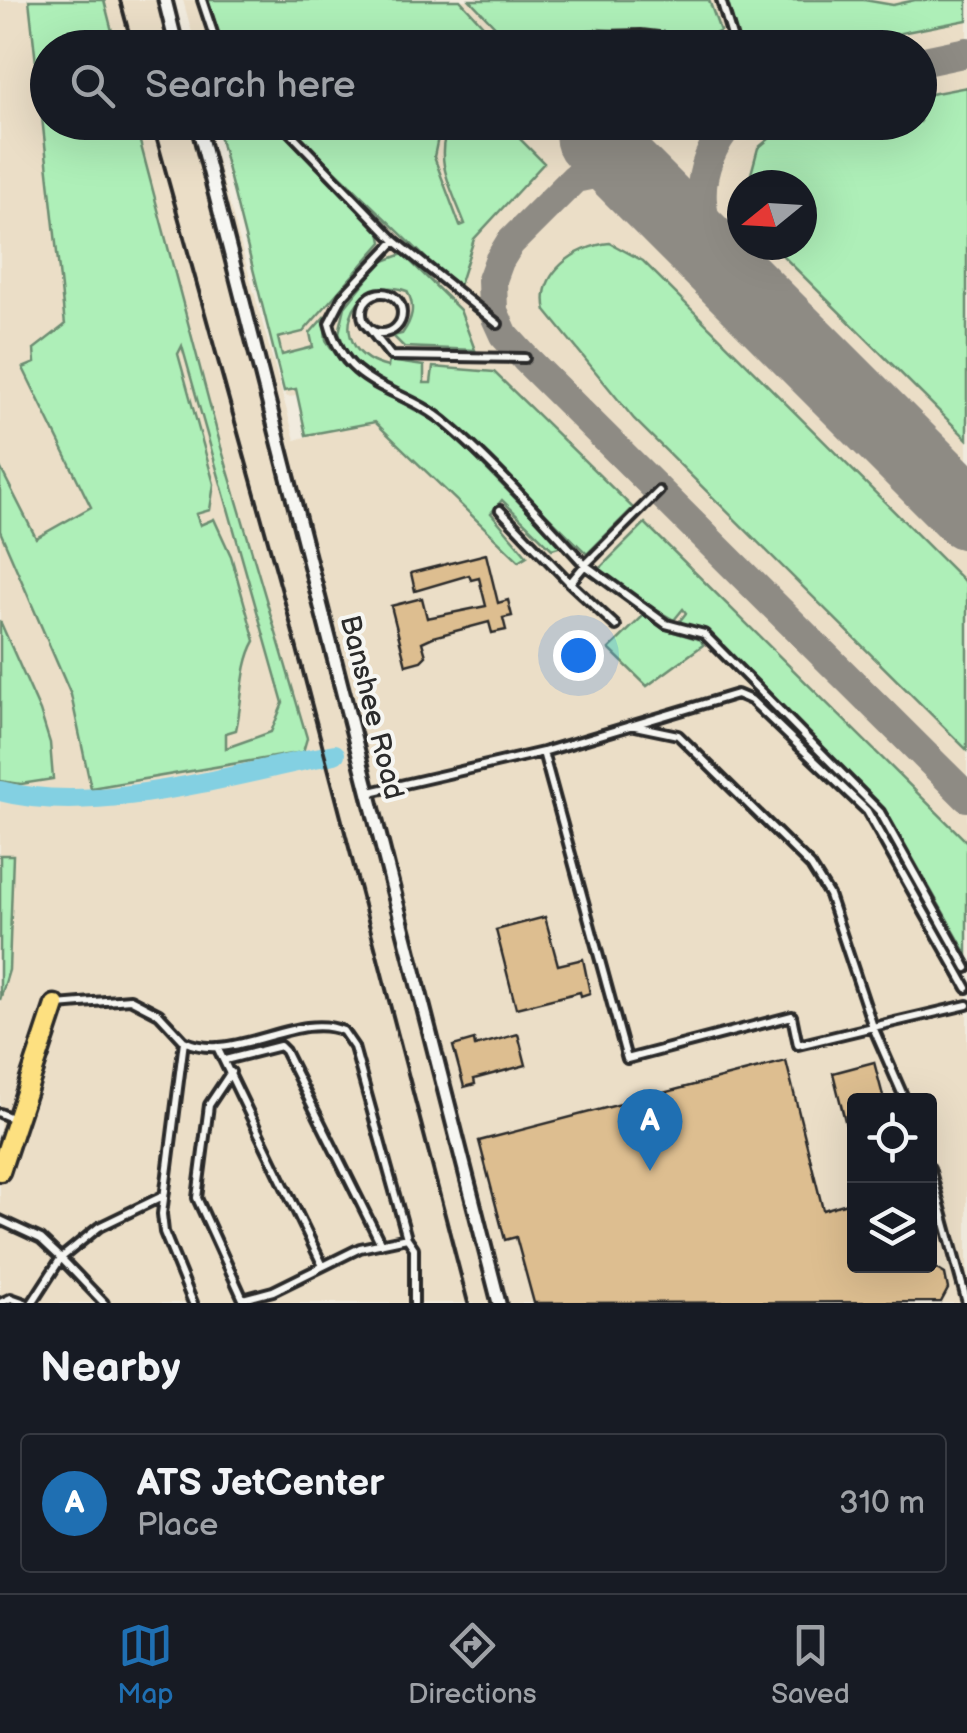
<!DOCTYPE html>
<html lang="en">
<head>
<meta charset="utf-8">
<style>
  :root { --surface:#171b24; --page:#20242c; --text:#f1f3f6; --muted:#9ea1a6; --line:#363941; --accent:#1f6fb2 }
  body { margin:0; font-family:"Balsamiq Sans",sans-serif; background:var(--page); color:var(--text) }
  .controls { position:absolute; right:30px; bottom:30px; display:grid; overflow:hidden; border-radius:10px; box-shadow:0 10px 40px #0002 }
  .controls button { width:90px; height:90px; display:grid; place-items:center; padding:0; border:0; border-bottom:2px solid var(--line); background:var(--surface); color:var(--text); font:50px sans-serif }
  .compass { position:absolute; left:727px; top:170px; width:90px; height:90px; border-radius:50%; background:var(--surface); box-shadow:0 10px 40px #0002; rotate:252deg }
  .you { position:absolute; left:578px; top:655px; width:35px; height:35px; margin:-25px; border:8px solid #fff; border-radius:50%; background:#1a73e8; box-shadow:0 0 0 15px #1a73e833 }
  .badge { display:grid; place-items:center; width:65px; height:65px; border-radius:50%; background:var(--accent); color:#fff; font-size:32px; font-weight:700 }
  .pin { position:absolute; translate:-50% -82px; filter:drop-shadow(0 2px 5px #0008) }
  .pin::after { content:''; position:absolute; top:52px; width:35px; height:30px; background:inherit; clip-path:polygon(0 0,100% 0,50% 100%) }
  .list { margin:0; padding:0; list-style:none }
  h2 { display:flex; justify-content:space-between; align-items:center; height:130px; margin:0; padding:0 40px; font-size:42px }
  h2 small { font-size:32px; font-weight:400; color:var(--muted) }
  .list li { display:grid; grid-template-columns:65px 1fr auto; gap:30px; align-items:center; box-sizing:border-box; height:140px; margin:0 20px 20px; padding:0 20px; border:2px solid var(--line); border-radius:10px }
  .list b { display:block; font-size:38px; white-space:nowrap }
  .list p { margin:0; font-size:32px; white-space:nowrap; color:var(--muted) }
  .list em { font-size:32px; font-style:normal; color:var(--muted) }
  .icon { flex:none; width:55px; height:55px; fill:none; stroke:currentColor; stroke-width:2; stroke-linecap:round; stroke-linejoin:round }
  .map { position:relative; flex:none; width:967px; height:1303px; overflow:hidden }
  .search { position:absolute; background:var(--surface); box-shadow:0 10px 40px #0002; left:30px; right:30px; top:30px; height:110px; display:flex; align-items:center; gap:25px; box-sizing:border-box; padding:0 35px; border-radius:55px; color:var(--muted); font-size:38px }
  .sheet { height:290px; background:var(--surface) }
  nav { display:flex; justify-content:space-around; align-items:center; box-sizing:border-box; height:140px; border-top:2px solid var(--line); background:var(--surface); font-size:28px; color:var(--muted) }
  nav a { display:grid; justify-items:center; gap:5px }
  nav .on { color:var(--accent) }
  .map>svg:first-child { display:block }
  .built { fill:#ebdec7; fill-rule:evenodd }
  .green { fill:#aeefb8; stroke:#6c8d72; stroke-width:2.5; fill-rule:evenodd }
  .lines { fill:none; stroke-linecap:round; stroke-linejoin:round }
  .river { stroke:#83d0e2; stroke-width:20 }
  .taxiway { stroke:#8e8b84; stroke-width:30 }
  .runway { stroke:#8e8b84; stroke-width:75 }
  .building { fill:#ddbe90; stroke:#2b2b2b; stroke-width:2.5 }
  .lane-casing { stroke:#2b2b2b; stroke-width:14 }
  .street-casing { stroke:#2b2b2b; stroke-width:19 }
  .primary-casing { stroke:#2b2b2b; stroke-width:25 }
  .lane { stroke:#f6f6f2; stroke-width:6 }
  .street { stroke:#f6f6f2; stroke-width:11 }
  .primary { stroke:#fde080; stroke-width:18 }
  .rail { stroke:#2b2b2b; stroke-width:4 }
  .labels { text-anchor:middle; stroke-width:8; stroke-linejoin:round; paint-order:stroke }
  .street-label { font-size:28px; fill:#2b2b2b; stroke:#f6f6f2 }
</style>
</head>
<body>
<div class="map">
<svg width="967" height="1303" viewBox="0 0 967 1303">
  <rect width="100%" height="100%" fill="#f1ebde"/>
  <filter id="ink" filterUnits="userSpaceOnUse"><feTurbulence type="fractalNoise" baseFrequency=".01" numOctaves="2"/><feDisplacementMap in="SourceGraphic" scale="20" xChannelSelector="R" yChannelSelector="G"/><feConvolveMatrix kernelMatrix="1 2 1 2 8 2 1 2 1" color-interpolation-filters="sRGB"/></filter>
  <g filter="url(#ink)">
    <path class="built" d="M0,0H173L186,47L48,48V122L207,123L295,440L308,436L298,396L286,397L215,123L920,122V48L196,47L183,0H967V1303H0ZM742,185H802V245H742ZM854,1100H930V1266H854Z"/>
    <path class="green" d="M29,0H104L116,47L48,48V122L135,123L221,447L307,738L303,752L91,788L71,695L0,531V467L36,538L91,507L23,368L35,363L34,349L65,325ZM182,346L283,703L271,732L226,748V733L236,730C243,700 241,665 255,641L231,556L214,519L200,525L196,514L210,510L214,484L178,354Z
      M208,0H460L501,45L223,47Z
      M470,0H709L720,31L706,39L599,29L506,38Z
      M725,0H864L893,5L915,0H967V20L830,47H741Z
      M616,38L701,47L506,48Z
      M967,87V439L772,245H802V185H748L758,148L788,123L920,122V96Z
      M216,123H273L380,232L382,242L303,332L278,338L282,355L313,347L310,333L324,317L326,340L342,364L361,380L445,427L562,546L552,549L502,500L491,513L527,556L519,561L375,422L306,435L296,389L284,391Z
      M286,123H441L434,157L460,226L465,224C452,189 432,159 450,123H533L519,138L544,163L474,239L458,289Z
      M610,243L643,261L967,584V750L634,419L546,311C537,273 576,246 610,243Z
      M403,254L460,310L475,350L404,347L393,336L402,334C412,320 416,307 407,291C349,271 322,352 388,367L389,361L424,366V383H431L433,367L494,372L633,508L587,554L448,418L375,377L348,356L339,333L345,307L381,262Z
      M645,523L967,842V954L889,816L707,631L679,622L686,613L683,609L674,620L627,593L599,569Z
      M644,615L664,629L701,640L703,645L647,686L609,649Z
      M0,621L40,711L50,743L53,779L21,784L0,781Z
      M0,855H13L9,970L0,1000Z"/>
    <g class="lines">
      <path class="river" d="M0,791C98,817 236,773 335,754"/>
      <path class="taxiway" d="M920,62L967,52
        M731,122C687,174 697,225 732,279
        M635,180L599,173L575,178L510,243L499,261L492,280L493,311L504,335L525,358L967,797"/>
      <path class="runway" d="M593,138L967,512"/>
    </g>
    <path class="building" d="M486,554L498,603L508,600L512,616L503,618L506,630L492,633L489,622L433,637L422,642L426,656L421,661L406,665L391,606L422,598L427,618L486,606L479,578L471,580L469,575L415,591L411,573Z
      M545,917L558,965L583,959L590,993L581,996L580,992L516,1008L496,930Z
      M518,1034L526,1065L474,1079L475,1084L464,1087L453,1046L474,1040L475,1046Z
      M786,1061L823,1210L854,1201V1266L935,1268L945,1274L948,1289L941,1302L534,1303L516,1237L505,1240L479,1141Z
      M874,1062L884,1100H854L851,1145L833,1073Z"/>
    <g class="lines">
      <defs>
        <path id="lane" d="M202,0L218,48
          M566,37L641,35L735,46L721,0
          M280,122L395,241L498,324
          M395,241L343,296L329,323C347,392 403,385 448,425C495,465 543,519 585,565L659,491
          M362 313a20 20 0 1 1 40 0a20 20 0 1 1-40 0Z
          M368,327L391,356L525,358
          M500,510L570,583L585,565L666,624L704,634L880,812L967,968
          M570,583L616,626
          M635,726L678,735L811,866L829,895L873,1027L967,1005
          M543,752L737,694L751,700L867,811L967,988
          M370,792L543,752L627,1059L792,1016L798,1045L873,1027L905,1100
          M57,1005L130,999L159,1014L184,1041L162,1214L164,1232L193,1303
          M184,1041C233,1065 298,1010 343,1031L354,1047L407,1238L360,1248L273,1291L243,1299L197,1198L209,1105L231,1072
          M217,1047L323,1266
          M225,1060L280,1046L285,1051L381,1244
          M0,1113L16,1120
          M930,1168L967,1303
          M0,1220L41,1239L61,1258L32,1303
          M407,1238L414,1248V1303
          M0,1303L11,1298L25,1303
          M104,1303L61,1258L99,1227L163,1196"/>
        <path id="street" d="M165,0L177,48
          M197,122L499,1303"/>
        <path id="primary" d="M0,1171L55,1005"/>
      </defs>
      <use href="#lane" class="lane-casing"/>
      <use href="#street" class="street-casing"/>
      <use href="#primary" class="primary-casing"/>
      <use href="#lane" class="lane"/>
      <use href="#street" class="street"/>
      <use href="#primary" class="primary"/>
      <path class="rail" d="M120,0L133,48
        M152,122L284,599L468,1303"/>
    </g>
  </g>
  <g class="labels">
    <g class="street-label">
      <text transform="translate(373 707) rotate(76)" y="10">Banshee Road</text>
    </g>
  </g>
</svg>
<div class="controls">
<button><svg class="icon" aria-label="locate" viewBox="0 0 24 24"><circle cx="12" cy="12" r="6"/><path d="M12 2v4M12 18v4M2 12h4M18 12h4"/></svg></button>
<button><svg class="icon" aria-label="layers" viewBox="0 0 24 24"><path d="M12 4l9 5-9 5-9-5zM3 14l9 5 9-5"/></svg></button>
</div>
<svg class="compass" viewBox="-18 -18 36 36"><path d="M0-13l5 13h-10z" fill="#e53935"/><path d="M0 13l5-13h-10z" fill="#9ea1a6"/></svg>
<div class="you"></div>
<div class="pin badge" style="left:650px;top:1171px">A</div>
<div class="search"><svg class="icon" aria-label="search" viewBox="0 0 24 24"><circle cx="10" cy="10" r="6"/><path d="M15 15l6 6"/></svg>Search here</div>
</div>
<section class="sheet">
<h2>Nearby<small></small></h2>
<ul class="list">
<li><span class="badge">A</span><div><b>ATS JetCenter</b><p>Place</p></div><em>310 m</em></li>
</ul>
</section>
<nav>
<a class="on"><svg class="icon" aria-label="map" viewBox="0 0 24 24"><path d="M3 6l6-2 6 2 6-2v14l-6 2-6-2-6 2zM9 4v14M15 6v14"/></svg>Map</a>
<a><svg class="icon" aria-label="directions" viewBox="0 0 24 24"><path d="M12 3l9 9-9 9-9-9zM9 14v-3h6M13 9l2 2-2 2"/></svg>Directions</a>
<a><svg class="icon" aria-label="saved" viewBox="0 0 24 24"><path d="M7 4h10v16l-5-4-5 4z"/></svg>Saved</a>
</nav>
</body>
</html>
